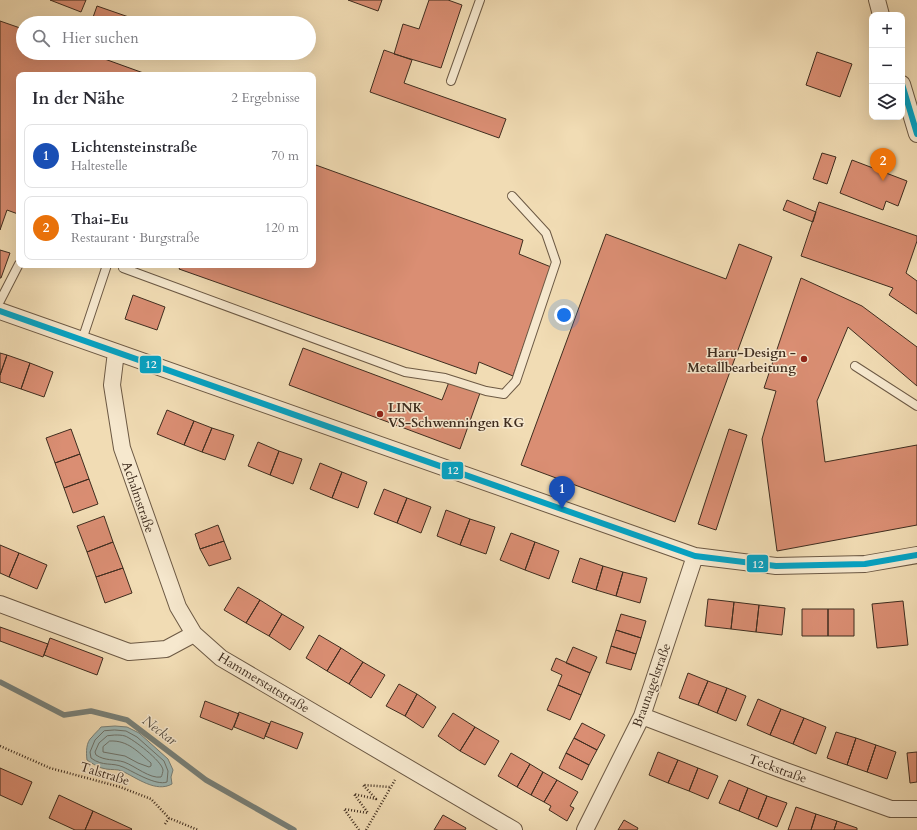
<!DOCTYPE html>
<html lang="de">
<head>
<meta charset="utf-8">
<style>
  :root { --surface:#fff; --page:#f2f2f3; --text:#2b2b33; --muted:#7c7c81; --line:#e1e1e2; --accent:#8f2418 }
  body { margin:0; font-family:Cardo,serif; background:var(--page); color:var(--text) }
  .controls { position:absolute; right:12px; top:12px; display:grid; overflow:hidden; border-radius:8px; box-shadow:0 4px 16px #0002 }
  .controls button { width:36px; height:36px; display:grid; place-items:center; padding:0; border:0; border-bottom:1px solid var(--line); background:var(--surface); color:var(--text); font:20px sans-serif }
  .you { position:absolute; left:564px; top:315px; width:14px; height:14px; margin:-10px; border:3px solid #fff; border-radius:50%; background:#1a73e8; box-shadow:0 0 0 6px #1a73e833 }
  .badge { display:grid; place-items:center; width:26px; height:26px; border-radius:50%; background:var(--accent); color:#fff; font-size:13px; font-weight:700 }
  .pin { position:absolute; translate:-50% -33px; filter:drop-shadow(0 1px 2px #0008) }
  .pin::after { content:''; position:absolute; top:21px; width:14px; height:12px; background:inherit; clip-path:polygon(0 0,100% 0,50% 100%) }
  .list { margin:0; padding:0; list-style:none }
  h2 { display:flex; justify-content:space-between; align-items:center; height:52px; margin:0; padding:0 16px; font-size:17px }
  h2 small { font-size:13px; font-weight:400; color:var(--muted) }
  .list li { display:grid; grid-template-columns:26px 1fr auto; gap:12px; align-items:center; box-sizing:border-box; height:64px; margin:0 8px 8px; padding:0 8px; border:1px solid var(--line); border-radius:8px }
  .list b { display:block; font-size:15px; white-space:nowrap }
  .list p { margin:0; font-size:13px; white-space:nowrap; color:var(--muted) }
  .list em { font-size:13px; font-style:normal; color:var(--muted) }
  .icon { flex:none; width:22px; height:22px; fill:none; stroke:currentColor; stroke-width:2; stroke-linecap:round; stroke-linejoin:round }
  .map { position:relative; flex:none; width:917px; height:830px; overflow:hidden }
  .search { position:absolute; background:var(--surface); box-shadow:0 4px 16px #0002; left:16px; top:16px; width:300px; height:44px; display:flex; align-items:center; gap:10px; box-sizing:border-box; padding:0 14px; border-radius:22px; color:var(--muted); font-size:15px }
  .panel { position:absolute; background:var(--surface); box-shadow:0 4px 16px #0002; left:16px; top:72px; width:300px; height:196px; border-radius:8px }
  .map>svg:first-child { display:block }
  .water { fill:#9eb9b7; stroke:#78817a }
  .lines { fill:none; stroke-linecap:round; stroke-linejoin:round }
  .shore { stroke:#6e736b; stroke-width:1 }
  .stream { stroke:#78817a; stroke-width:5.5 }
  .building { fill:#da8e73; stroke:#3f2d1f }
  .lane-casing { stroke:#6c5944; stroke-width:10 }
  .street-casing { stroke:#6c5944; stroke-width:18 }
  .path { stroke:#3f2d1f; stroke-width:2.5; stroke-dasharray:1 2; stroke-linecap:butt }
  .lane { stroke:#f6e8ce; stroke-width:8 }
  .street { stroke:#f6e8ce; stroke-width:16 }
  .bus-1-casing { stroke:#f6e8ce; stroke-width:9 }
  .bus-1 { stroke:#03a3c5; stroke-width:6 }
  .poi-dot { fill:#8f2418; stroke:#f6e8ce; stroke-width:1.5 }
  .labels { text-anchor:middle; stroke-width:3; stroke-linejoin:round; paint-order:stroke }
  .poi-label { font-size:13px; font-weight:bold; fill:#3f2d1f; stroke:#f6e8ce; text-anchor:end }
  .street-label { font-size:13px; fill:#3f2d1f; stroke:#f6e8ce }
  .water-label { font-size:14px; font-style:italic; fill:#575045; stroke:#f6e8ce }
  .line-badge { stroke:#f6e8ce; stroke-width:1.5 }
  .badge-label { font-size:11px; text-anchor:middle; font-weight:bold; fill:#fff }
</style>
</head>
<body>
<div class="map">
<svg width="917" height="830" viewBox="0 0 917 830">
  <rect width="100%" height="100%" fill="#f1dcb4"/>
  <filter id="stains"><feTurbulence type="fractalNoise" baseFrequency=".005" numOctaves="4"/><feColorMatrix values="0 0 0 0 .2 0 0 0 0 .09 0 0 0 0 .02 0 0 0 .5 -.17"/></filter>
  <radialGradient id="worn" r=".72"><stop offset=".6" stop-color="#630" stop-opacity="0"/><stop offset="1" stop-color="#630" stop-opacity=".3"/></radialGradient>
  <path class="water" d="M115,726L127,727L139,733L168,759L173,770L171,777L172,784C156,793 137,778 122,771C117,769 112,770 106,769C99,768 93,764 87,760C86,752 86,742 92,737C95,733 98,731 101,727Z"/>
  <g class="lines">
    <path class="shore" d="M115,730L126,731L137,737L164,761L168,771L167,782C156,786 134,772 123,767C112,762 103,767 91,758L90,752L95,740L104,731Z
      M115,735C118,735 122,735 125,736C133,739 162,761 163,770C163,771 162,776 161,777C150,779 135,766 124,762C114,759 105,761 96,755L95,752L99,743L107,736Z
      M110,741C128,740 138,752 151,763V766L149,767L138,763L125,756L103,752V747Z"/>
    <path class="stream" d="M0,682L64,715L91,711L127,720L206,780L294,830"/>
  </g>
  <path class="building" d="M50,0H86L81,12Z
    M348,0H382L378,11Z
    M429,0H448L462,5L441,68L394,54L403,24L419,29Z
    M97,6L146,23H91Z
    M0,21L23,29V53H88L149,75H19V211L18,214L7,210L0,230Z
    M384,50L412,60L404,83L506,119L499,138L370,92Z
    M817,52L852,64L840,97L806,85Z
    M822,153L836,157L827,184L813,179Z
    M852,160L907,181L898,206L886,201L883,210L840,193Z
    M313,164L523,240L519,254L551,267L513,376L479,362L476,374L179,269L181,265H313Z
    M787,200L816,212L813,222L783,210Z
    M819,202L917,236V241L906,273L917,281V314L889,295L893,288L801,256Z
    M606,234L726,279L739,244L772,257L675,522L521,465Z
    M0,250L10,253L1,278H0Z
    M801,278L862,306L917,347V386L848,327L817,401L825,462L917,445V525L777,551L762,439L776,391L764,388Z
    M133,295L165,307L157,330L125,319Z
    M303,348L442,400L449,382L480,393L460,449L289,385Z
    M0,353L7,355L0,375Z
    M7,355L30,363L21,389L0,382V375Z
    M30,363L53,372L44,397L21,389Z
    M167,410L194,421L184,445L157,434Z
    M194,421L212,428L202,452L184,445Z
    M212,428L234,435L225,460L202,452Z
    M71,429L80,454L55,463L46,438Z
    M729,429L747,435L716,530L698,524Z
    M258,442L279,451L270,475L248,466Z
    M279,451L302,459L293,484L270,475Z
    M80,454L89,479L64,488L55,463Z
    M320,463L342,472L332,498L310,489Z
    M342,472L367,482L358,508L332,498Z
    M89,479L98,504L73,513L64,488Z
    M384,489L407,498L397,523L374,514Z
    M407,498L431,507L421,533L397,523Z
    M446,510L470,519L460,545L437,536Z
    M104,516L113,542L87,552L77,526Z
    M470,519L495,527L486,554L460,545Z
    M218,525L224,541L200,549L195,534Z
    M511,533L535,542L525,570L500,560Z
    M224,541L231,559L209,566L200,549Z
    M113,542L123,568L96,577L87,552Z
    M535,542L559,551L549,579L525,570Z
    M0,545L19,553L9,577L0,573Z
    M19,553L47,565L37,589L9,577Z
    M580,558L603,566L596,590L572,582Z
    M603,566L623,572L616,596L596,590Z
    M123,568L132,593L105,603L96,577Z
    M623,572L647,578L640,603L616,596Z
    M238,587L260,600L246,623L224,610Z
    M708,599L734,602L731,629L705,626Z
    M260,600L282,614L269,636L246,623Z
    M903,601L908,645L877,648L872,604Z
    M734,602L759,605L756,632L731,629Z
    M759,605L785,608L782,635L756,632Z
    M802,609H828V636H802Z
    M828,609H854V636H828Z
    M282,614L304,627L290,650L269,636Z
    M621,614L646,621L641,638L616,630Z
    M0,627L48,644L43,657L0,641Z
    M616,630L641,638L636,654L611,646Z
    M319,635L341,648L327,671L306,658Z
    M50,638L103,658L97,675L44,655Z
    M611,646L636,654L631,670L606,663Z
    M573,647L597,657L590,673L566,663Z
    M341,648L363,662L349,684L327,671Z
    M556,658L590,673L581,695L558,685L562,675L551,670Z
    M363,662L385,675L371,698L349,684Z
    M688,673L708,681L698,705L679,698Z
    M708,681L727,688L717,713L698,705Z
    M399,684L417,694L405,716L386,706Z
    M558,685L581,695L570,720L547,710Z
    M727,688L746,696L736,721L717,713Z
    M417,694L436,707L423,728L405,716Z
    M758,699L781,709L770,735L747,725Z
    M205,701L239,714L232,730L200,717Z
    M781,709L804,718L793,744L770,735Z
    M239,712L270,724L264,739L234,727Z
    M453,713L475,727L460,751L438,736Z
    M804,718L826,727L816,754L793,744Z
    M271,721L303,733L297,749L265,736Z
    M582,723L605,735L597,750L574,738Z
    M475,727L499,741L485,765L460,751Z
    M836,732L856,738L847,765L827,758Z
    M574,738L597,750L589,765L566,753Z
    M856,738L876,745L867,772L847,765Z
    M876,745L896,752L887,779L867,772Z
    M658,752L678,760L668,783L649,775Z
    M917,752V782L910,783L907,753Z
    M511,753L530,764L517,787L498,776Z
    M566,753L589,765L582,780L559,768Z
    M678,760L698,768L689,791L668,783Z
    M530,764L543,772L531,795L517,787Z
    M0,768L32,782L22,805L0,795Z
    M698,768L718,776L708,799L689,791Z
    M543,772L557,780L544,802L531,795Z
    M557,780L578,792L570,806L574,808L567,821L549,810L551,806L544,802Z
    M729,780L748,788L739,811L719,803Z
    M748,788L767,796L758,819L739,811Z
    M59,795L93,811L85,830H75L49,818Z
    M767,796L787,803L777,827L758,819Z
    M796,807L816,814L811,830H788Z
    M93,811L132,829L131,830H85Z
    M816,814L837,821L834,830H811Z
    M443,815L466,828L465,830H434Z
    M624,820L638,828L637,830H618Z
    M837,821L857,828V830H834Z"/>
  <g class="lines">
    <defs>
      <path id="lane" d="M451,81L480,0
        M123,268L405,372L445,378L486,391L504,394L516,381L556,262L546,233L512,196
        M0,301L19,264
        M82,340L107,265
        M855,366L917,406"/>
      <path id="street" d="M877,0L881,15
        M902,84L917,134
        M0,311L695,556L776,566L865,564L917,555
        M116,352L112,385L122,448L178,607L194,634L221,658L514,830
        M0,604L129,652L166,649L194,634
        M642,716L780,769L891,809H917
        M585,830L642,716L695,556"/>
    </defs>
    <use href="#lane" class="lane-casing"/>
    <use href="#street" class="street-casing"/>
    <path class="path" d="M0,746L50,768L120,787L151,799L169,818L198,830
      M165,824L169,818
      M359,830L344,809L368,813L354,794L376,799L363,785L390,787
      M366,830L395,780"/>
    <use href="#lane" class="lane"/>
    <use href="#street" class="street"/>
    <defs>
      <path id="bus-1" d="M902,84L917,134
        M0,311L695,556L776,566L865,564L917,555"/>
    </defs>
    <use href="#bus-1" class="bus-1-casing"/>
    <use href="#bus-1" class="bus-1"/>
  </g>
  <g class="poi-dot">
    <circle cx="804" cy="359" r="4"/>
    <circle cx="380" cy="414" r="4"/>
  </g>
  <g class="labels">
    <g class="poi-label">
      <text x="796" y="357">Haru-Design -<tspan x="796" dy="15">Metallbearbeitung</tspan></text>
      <text x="388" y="412" text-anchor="start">LINK<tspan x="388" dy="15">VS-Schwenningen KG</tspan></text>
    </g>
    <g class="street-label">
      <text transform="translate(139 497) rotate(71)" y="5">Achalmstraße</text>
      <text transform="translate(264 682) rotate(31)" y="5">Hammerstattstraße</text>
      <text transform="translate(651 685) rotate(-70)" y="5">Braunagelstraße</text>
      <text transform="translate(778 768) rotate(20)" y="5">Teckstraße</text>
      <text transform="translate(105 773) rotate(17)" y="5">Talstraße</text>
    </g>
    <g class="water-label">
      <text transform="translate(160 730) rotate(37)" y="5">Neckar</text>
    </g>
  </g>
  <g class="line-badge">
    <rect x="139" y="355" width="23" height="19" rx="4" fill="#03a3c5"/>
    <rect x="441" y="461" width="23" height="19" rx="4" fill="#03a3c5"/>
    <rect x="746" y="554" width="23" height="19" rx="4" fill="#03a3c5"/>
  </g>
  <g class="badge-label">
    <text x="151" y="368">12</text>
    <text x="453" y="474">12</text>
    <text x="758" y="568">12</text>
  </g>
  <rect width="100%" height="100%" filter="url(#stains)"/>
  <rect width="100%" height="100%" fill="url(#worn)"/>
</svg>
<div class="controls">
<button>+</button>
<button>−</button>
<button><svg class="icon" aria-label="layers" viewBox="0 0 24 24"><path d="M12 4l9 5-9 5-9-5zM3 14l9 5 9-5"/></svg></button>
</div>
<div class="you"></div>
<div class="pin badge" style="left:562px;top:509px;background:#1a4fb4">1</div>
<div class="pin badge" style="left:883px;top:181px;background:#e8710a">2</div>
<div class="search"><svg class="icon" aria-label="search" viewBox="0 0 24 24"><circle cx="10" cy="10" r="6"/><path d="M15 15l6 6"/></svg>Hier suchen</div>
<section class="panel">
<h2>In der Nähe<small>2 Ergebnisse</small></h2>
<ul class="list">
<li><span class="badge" style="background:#1a4fb4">1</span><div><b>Lichtensteinstraße</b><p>Haltestelle</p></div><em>70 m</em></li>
<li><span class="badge" style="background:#e8710a">2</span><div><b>Thai-Eu</b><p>Restaurant · Burgstraße</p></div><em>120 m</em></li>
</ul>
</section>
</div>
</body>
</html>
